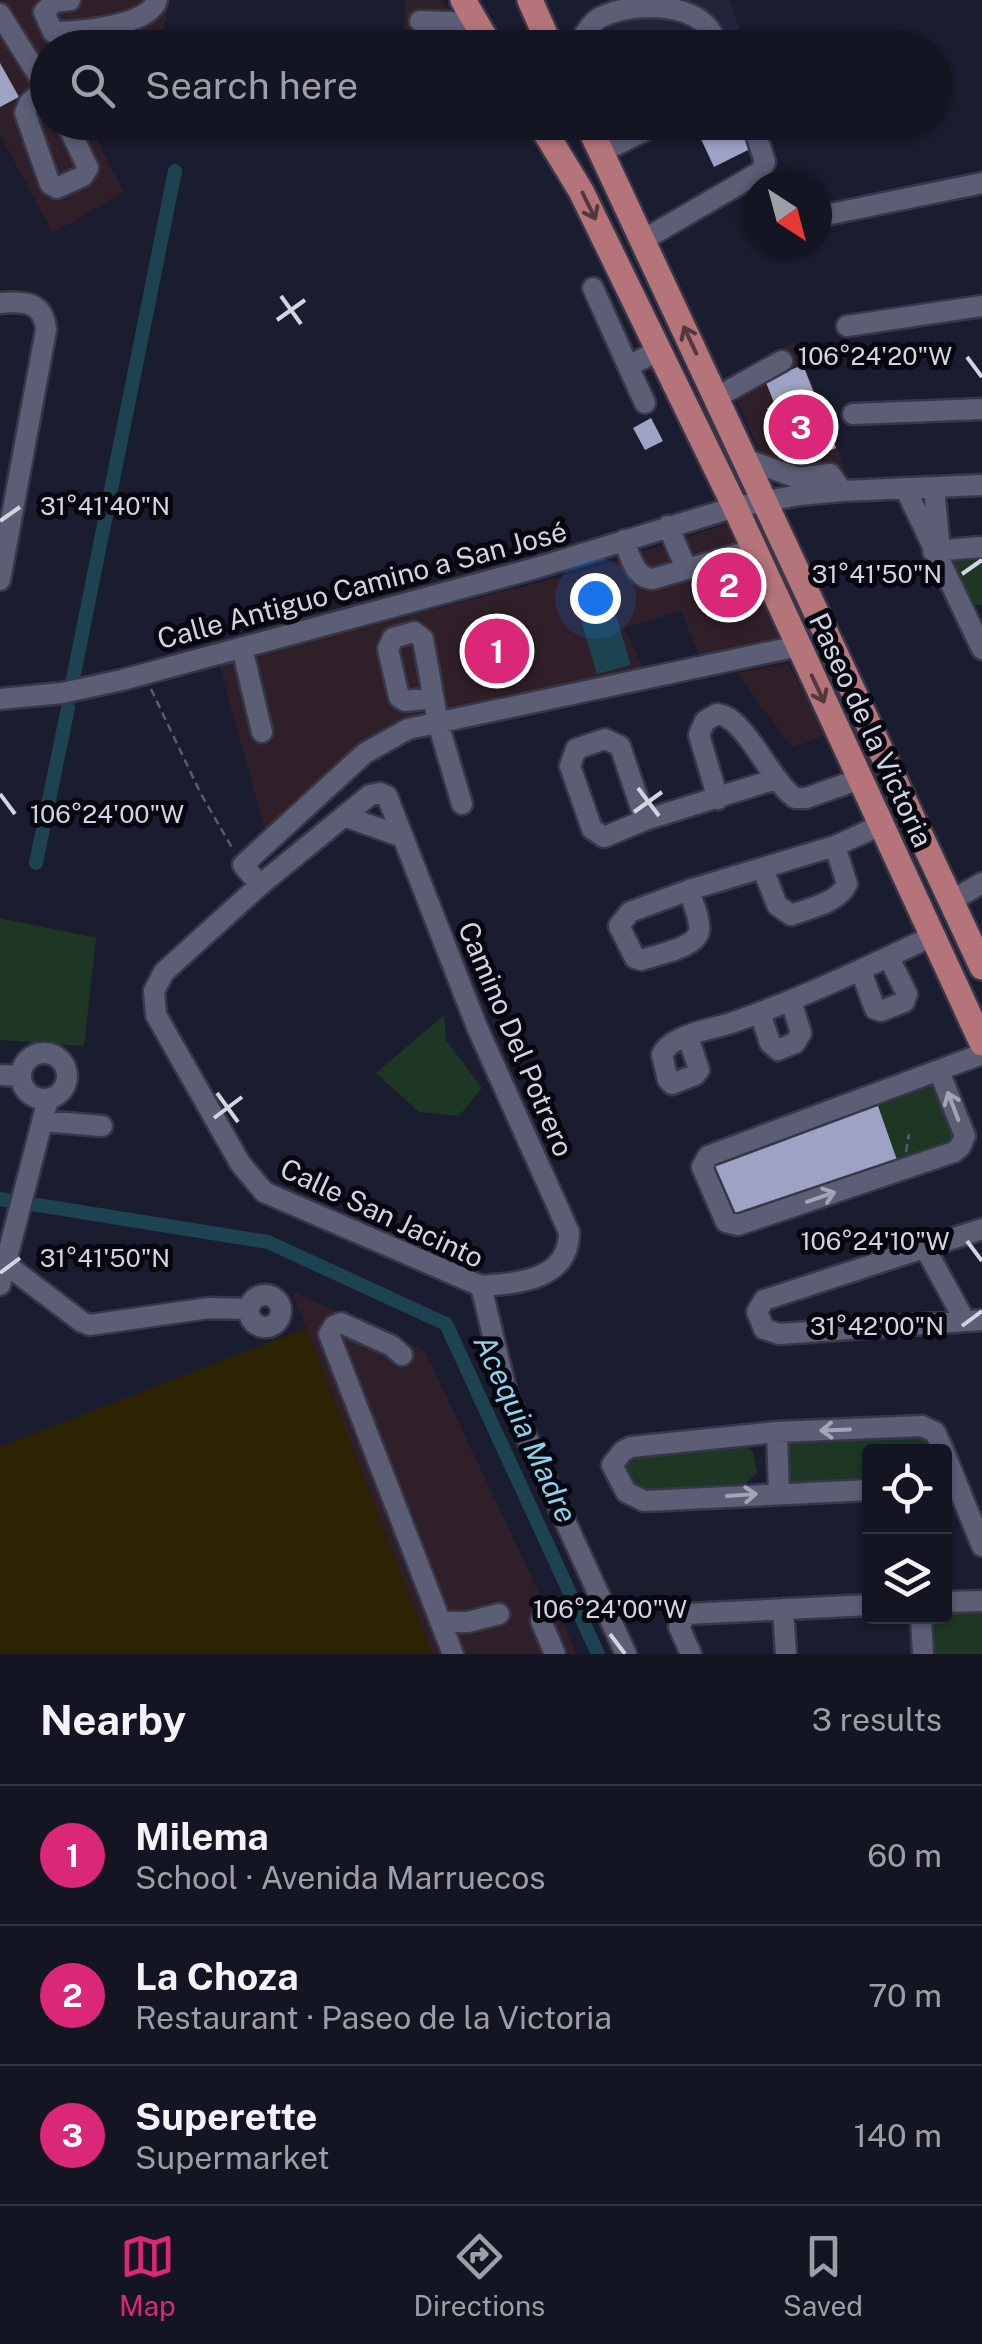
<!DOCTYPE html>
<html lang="en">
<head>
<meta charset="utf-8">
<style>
  :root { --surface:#141523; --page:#1d1e2b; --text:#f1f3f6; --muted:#9d9fa6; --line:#333441; --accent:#db2777 }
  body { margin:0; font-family:"Public Sans",sans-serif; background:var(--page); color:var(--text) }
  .controls { position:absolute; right:30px; bottom:30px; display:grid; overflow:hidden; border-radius:10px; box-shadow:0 2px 8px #0004 }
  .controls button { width:90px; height:90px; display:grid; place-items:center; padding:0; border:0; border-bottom:2px solid var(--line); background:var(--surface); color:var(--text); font:50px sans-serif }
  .compass { position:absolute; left:742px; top:170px; width:90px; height:90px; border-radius:50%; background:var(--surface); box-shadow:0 2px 8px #0004; rotate:144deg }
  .you { position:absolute; left:595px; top:598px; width:35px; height:35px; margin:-25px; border:8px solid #fff; border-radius:50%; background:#1a73e8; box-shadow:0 0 0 15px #1a73e833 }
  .badge { display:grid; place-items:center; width:65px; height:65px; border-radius:50%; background:var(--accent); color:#fff; font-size:32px; font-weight:700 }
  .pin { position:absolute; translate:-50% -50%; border:5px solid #fff; box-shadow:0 2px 10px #0006 }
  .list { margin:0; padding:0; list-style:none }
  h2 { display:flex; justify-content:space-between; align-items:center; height:130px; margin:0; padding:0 40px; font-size:42px }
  h2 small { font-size:32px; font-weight:400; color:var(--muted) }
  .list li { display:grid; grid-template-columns:65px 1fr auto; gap:30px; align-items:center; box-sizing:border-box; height:140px; padding:0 40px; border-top:2px solid var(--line) }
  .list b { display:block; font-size:38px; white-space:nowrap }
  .list p { margin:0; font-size:32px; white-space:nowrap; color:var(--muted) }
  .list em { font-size:32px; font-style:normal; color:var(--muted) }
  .icon { flex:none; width:55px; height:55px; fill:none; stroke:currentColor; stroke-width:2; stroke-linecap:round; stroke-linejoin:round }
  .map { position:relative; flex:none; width:982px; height:1654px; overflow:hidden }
  .search { position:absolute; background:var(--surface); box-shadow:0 2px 8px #0004; left:30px; right:30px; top:30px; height:110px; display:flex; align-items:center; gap:25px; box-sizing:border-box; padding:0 35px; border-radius:55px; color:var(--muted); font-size:38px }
  .sheet { height:550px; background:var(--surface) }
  nav { display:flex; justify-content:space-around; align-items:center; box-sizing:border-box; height:140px; border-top:2px solid var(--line); background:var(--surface); font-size:28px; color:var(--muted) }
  nav a { display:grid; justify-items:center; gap:5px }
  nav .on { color:var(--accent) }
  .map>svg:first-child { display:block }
  .commercial { fill:#2f1f29 }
  .built { fill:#22243c }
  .green { fill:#1d3724 }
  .sand { fill:#2d2403 }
  .water { fill:#1d4351 }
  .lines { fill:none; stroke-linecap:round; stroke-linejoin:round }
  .canal { stroke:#1d4351; stroke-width:14 }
  .building { fill:#9ea3c5 }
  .minor-casing { stroke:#373747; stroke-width:25 }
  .major-casing { stroke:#373747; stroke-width:30 }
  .path { stroke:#5a5c6d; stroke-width:2.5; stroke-dasharray:8 5; stroke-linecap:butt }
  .minor { stroke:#5b5e75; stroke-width:20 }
  .major { stroke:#b57479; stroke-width:25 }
  .oneway { stroke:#55383f }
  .oneway2 { stroke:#a2a5b6 }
  .ticks { fill:none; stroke:#d2d4e1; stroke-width:4 }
  .labels { text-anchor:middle; stroke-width:10; stroke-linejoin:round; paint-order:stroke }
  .street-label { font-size:28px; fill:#d2d4e1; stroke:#07070f }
  .water-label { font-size:30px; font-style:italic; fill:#8dd3ee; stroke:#07070f }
  .ticks-label { font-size:25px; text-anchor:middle; fill:#d2d4e1; stroke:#07070f; stroke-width:10; stroke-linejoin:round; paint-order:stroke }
</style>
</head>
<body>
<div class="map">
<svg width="982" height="1654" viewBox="0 0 982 1654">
  <rect width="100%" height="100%" fill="#1a1c2f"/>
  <path class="commercial" d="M0,0H170L161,41L130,47L48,48V122L88,123L124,192L53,233L0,135Z
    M405,0H443L471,47L403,48Z
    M795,342L838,447L847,480L804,484L774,482L726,377Z
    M726,524L780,639L699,655L681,611L624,628L643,667L387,728L266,834L219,664L591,569Z
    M788,663L826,735L792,747L736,673Z
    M292,1291L425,1351L542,1599L552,1594L576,1654H432Z"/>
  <path class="built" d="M624,0H729L746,47H573L567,35Z"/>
  <path class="green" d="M982,560V605H975L950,561Z
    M0,918L96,938L84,1046L0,1040Z
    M444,1015L446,1040L482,1088L459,1116L419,1112L376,1073Z
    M935,1083L956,1139L897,1160L877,1103Z
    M925,1430L937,1451L870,1452L869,1481L793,1485L785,1477L781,1452L790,1441Z
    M744,1445L753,1452L757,1472L745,1484L731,1486L637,1492L622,1463L630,1454Z
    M945,1607H974L982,1612V1654H932L929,1617L944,1616Z"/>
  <path class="sand" d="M306,1328L432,1654H0V1447Z"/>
  <path class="water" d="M614,610L631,665L597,674L581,620Z"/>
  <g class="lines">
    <path class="canal" d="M72,684L175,171
      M36,863L68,708
      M0,1199L268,1242L446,1324L598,1654"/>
  </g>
  <path class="building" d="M409,30L459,32V48H408Z
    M0,63L19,97L0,107Z
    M693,122H740L752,148L714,167Z
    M803,365L836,448L798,464L791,445L783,448L767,408L775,405L765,380Z
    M651,418L663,441L645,450L633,428Z
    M877,1103L897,1160L731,1219L706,1163Z"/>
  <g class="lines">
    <defs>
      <path id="minor" d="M70,0L54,2L44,12L53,32C78,32 150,26 157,0
        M0,14L48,91
        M420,21L475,23
        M573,48C584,39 588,25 599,18C634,0 710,0 717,48
        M46,88L29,103L25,113L50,184L57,188L83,176L88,168L66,122
        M602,152L661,122
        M821,216L982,183
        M643,240L760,172L765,162L752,122
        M593,288L628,366L658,351
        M0,303C23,301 44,301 46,330L0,580
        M847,326L982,306
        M628,366L645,403
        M717,397L782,361
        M853,414L982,409
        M745,459L798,478L830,474L842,491
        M905,488L982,649
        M934,488L939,540
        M668,526L686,568
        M624,540C630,555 634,578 653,579L755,549
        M933,551L982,547
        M242,648L262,732
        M433,698L405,701L399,697L388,649L393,638L414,632L423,639L438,723L462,804
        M0,699L62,693L122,680L536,568L735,507L799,495L842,491L982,485
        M380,793L387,796L477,1027L569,1232C569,1280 519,1283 481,1286L264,1192L240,1163L156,1015L154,991L164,972L260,885L370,795Z
        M718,799L699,735L705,721L717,714C745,716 770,781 795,798H806L860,779
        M344,816L400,836
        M645,820L620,746L605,739L576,749L570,766L592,829L604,837L645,820L776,779
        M763,869L777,905L791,915C810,908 838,903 847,884L835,846
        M260,885L243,865L365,753L408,729L798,646
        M689,890C692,901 701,920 699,931C696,948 656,955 641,960L635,958L619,926L630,912L689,890L835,846L881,825
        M951,901L982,883
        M861,971L875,1009L881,1011L904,1002L907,994L889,958
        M760,1013L770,1043L778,1050L795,1043L801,1033L791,1001
        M688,1037L699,1070L695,1075L672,1084L668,1080L662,1055C670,1035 712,1029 731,1023C801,999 866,967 933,936
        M21 1076a23 23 0 1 1 46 0a23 23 0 1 1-46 0Z
        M939,1071L965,1136L960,1147L954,1152L738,1225L726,1222L702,1167L708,1156L982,1054
        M0,1075L20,1076
        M42,1121L102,1126
        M982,1229L764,1300L757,1312L764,1329L779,1334L982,1320
        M925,1248L965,1321
        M7,1265L82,1322L90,1325L209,1308L249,1309
        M0,1285L48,1099
        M481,1286L507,1394L626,1654
        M249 1311a16 16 0 1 1 32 0a16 16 0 1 1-32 0Z
        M402,1355L392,1346L341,1323L334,1326L329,1334L453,1654
        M777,1432L779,1493
        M944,1452L982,1546
        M870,1490L644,1501L626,1492L612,1465L623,1451L631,1447L777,1432L922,1426L935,1432L944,1452
        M944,1602L982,1601
        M783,1609L786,1654
        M921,1616L923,1654
        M541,1621L555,1654
        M440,1622H468L499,1614
        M691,1654L679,1627L686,1614L870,1605"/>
      <path id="major" d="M463,0L491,48
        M530,0L551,48
        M539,122L581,191L735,507L982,1043
        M587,122L982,967"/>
    </defs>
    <use href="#minor" class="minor-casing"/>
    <use href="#major" class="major-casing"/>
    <path class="path" d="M151,689L201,794L234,851
      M906,1152L909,1134"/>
    <use href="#minor" class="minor"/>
    <use href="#major" class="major"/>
  </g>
  <defs><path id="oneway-shaft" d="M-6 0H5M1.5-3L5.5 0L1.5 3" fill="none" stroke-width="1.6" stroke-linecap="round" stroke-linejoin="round" transform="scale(2.5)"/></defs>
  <g class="oneway">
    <use href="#oneway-shaft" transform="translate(589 206) rotate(64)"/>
    <use href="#oneway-shaft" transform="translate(690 340) rotate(-115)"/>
    <use href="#oneway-shaft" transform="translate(818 689) rotate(65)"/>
  </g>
  <g class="oneway2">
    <use href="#oneway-shaft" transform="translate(953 1106) rotate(-111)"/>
    <use href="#oneway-shaft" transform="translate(821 1197) rotate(-19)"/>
    <use href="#oneway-shaft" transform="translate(835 1430) rotate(178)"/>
    <use href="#oneway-shaft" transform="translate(742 1495) rotate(-4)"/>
  </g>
  <path class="ticks" d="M281,296L301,324M277,320L305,300M967,357L982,377M0,521L20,507M962,574L982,560M638,788L659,816M0,794L15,814M634,812L662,792M217,1093L238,1122M214,1118L242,1097M967,1241L982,1261M0,1273L20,1258M962,1326L982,1311M610,1634L625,1654"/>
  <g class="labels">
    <g class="street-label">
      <text transform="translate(362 585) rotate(-15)" y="10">Calle Antiguo Camino a San José</text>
      <text transform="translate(871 730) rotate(65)" y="10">Paseo de la Victoria</text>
      <text transform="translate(516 1039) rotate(67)" y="10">Camino Del Potrero</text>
      <text transform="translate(382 1213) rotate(25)" y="10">Calle San Jacinto</text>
    </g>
    <g class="water-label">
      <text transform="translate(525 1429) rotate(65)" y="10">Acequia Madre</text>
    </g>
  </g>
  <g class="ticks-label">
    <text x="875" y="365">106°24'20"W</text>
    <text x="105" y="515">31°41'40"N</text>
    <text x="877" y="583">31°41'50"N</text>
    <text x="107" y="823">106°24'00"W</text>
    <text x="875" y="1250">106°24'10"W</text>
    <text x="105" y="1267">31°41'50"N</text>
    <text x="877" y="1335">31°42'00"N</text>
    <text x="610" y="1618">106°24'00"W</text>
  </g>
</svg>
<div class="controls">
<button><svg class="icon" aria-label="locate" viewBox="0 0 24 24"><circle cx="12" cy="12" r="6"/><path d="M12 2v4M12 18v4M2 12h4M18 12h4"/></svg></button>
<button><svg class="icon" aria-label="layers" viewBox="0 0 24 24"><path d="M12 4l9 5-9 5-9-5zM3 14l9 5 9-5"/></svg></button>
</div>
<svg class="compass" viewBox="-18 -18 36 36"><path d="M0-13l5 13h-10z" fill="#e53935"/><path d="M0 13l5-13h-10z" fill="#9d9fa6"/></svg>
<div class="you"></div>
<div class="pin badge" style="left:497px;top:651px">1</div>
<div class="pin badge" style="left:729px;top:585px">2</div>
<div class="pin badge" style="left:801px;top:427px">3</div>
<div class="search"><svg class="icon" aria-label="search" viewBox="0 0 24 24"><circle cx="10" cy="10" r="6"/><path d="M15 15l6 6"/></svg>Search here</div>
</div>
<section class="sheet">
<h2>Nearby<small>3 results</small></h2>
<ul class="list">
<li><span class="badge">1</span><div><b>Milema</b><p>School · Avenida Marruecos</p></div><em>60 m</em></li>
<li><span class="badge">2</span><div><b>La Choza</b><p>Restaurant · Paseo de la Victoria</p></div><em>70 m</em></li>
<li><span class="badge">3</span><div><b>Superette</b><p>Supermarket</p></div><em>140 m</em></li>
</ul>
</section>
<nav>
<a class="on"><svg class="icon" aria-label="map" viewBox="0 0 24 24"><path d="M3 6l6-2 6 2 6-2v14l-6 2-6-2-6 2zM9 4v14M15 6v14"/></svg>Map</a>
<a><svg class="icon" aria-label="directions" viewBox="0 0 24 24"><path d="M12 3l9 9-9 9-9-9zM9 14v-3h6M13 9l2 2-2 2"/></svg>Directions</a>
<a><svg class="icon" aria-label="saved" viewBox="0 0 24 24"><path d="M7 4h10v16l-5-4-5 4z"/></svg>Saved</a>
</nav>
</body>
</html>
